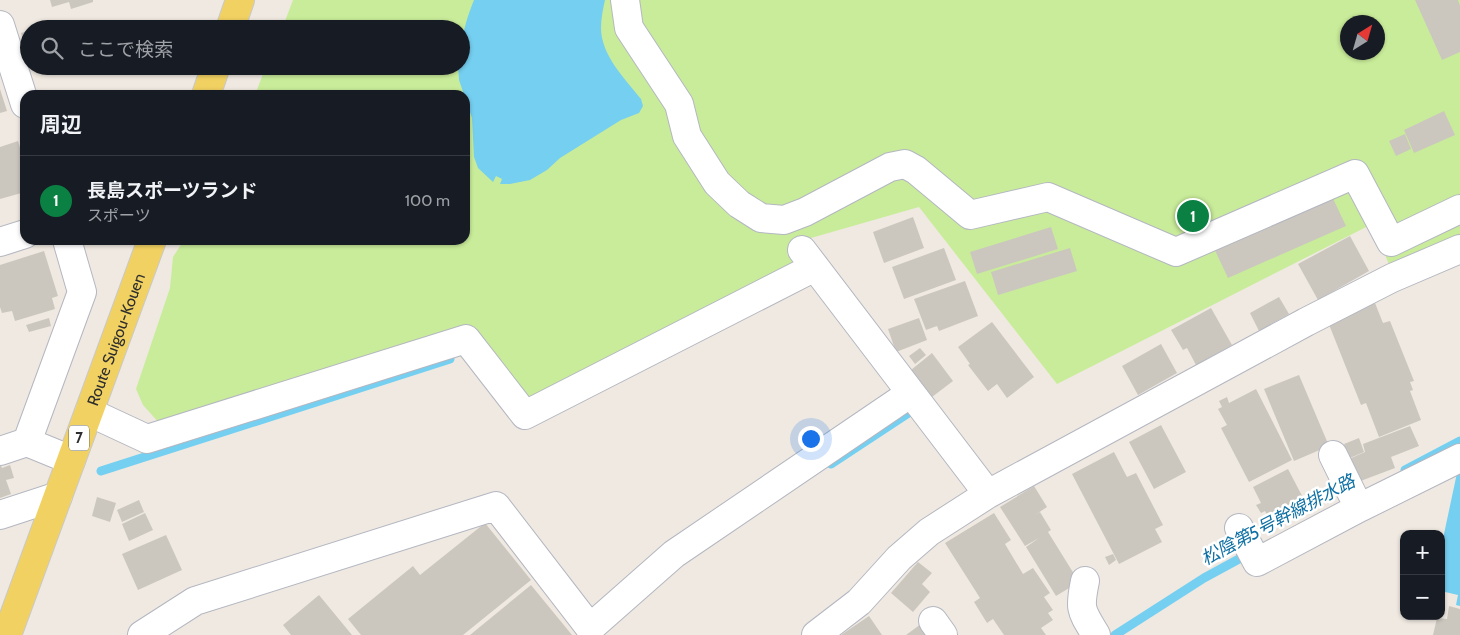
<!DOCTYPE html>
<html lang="ja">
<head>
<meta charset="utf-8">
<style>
  :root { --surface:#171b24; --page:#20242c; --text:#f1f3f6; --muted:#9ea1a6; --line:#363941; --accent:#0b8043 }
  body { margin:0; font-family:Cabin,"Noto Sans JP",sans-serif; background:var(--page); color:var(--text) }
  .controls { position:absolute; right:15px; bottom:15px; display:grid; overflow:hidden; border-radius:10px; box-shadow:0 1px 4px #0004 }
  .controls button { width:45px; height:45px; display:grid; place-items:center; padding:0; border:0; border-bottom:1px solid var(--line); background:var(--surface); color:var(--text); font:25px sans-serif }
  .compass { position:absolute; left:1340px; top:15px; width:45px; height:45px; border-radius:50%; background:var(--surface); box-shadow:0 1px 4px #0004; rotate:37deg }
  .you { position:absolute; left:810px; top:438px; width:18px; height:18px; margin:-12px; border:4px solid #fff; border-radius:50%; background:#1a73e8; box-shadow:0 0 0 8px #1a73e833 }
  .badge { display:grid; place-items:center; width:32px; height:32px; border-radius:50%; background:var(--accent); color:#fff; font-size:16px; font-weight:700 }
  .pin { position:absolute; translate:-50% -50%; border:2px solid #fff; box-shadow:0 1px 5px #0006 }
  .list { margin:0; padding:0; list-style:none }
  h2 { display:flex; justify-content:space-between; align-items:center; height:65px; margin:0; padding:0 20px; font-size:21px }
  h2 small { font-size:16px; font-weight:400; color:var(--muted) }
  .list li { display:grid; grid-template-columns:32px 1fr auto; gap:15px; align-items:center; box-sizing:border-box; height:90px; padding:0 20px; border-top:1px solid var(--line) }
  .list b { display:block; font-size:19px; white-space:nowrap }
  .list p { margin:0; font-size:16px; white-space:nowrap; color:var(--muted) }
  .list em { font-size:16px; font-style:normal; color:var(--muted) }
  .icon { flex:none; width:28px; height:28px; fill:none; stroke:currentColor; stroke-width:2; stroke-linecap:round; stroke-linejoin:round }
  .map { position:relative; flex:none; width:1460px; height:635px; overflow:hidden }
  .search { position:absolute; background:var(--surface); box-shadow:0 1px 4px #0004; left:20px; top:20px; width:450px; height:55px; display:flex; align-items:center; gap:12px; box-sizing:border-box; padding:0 18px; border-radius:28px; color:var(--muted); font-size:19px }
  .panel { position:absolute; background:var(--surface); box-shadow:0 1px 4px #0004; left:20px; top:90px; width:450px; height:155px; border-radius:15px }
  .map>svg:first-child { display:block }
  .pitch { fill:#c9ec9a; fill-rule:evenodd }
  .water { fill:#75cff0 }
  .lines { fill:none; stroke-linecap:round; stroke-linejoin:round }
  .stream { stroke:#75cff0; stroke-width:9 }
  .building { fill:#cbc7bf }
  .minor-casing { stroke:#b4b7c1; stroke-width:30 }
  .major-casing { stroke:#c9c9c9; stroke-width:30 }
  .minor { stroke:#fff; stroke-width:28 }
  .major { stroke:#f2d163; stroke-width:28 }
  .labels { text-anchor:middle; stroke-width:5; stroke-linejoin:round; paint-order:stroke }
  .shield { fill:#fff; stroke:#6d6d6d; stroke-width:1 }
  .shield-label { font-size:15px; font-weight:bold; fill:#2e2e2e }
  .street-label { font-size:16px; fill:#2e2e2e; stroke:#fff }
  .water-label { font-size:18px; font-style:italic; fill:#0d6fa3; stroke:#fff }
</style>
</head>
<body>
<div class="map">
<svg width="1460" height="635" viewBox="0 0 1460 635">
  <rect width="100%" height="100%" fill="#efe9e1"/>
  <path class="pitch" d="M293,0H1460V237L1391,269L1372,224L1057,384L919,207L811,238L787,254L796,266L538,399H524L469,328L161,425L143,405L136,389L170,288L173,257L184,240H465V95H255L266,66H461V29H282ZM1348,22H1378V52H1348Z"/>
  <path class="water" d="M474,0H605C603,9 601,18 601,28C601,55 625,79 641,99L643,106L639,113L621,120L560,158L547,170L530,180L510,184H500L502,179L496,176L493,182L478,168L474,157L472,118L459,80L458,66H461C461,39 464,25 474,0Z
    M1460,471V606L1456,605L1458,595L1441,591V548L1457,473Z"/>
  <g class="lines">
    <path class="stream" d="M831,464L910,412
      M1405,470L1460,441
      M101,471L450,359
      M1115,635L1204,578L1250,553"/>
  </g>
  <path class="building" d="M50,0H93V2L71,9L69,2L52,7Z
    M1415,0H1458L1460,6V52L1442,60Z
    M29,31V56H28L21,33Z
    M0,89L7,111L0,113Z
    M1444,111L1455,135L1414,153L1404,130Z
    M1405,134L1411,149L1396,156L1389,141Z
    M18,141L25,164V192L0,199V147Z
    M1329,190L1346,226L1228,278L1211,242Z
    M913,217L924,248L884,263L873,232Z
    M1051,227L1058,249L977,274L970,252Z
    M1350,236L1369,271L1318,300L1298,264Z
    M944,248L956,280L904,299L892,267Z
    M1070,248L1077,271L998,295L991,272Z
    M44,251L58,296L52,298L55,309L15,321L12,311L2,313L0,307V265Z
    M965,281L978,316L939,331L937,326L926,330L914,299Z
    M1279,297L1289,314L1259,331L1250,313Z
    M1375,303L1383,323L1390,321L1414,381L1410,382L1413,390L1410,391L1421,420L1379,437L1366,403L1361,405L1328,322Z
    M1211,308L1232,345L1196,365L1187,348L1183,350L1171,330Z
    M49,318L51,326L29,332L26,325Z
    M919,318L927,340L896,352L888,329Z
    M992,322L1034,377L1007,398L997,384L988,391L968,365L970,364L958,347Z
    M1161,344L1177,373L1138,395L1122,366Z
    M920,348L926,355L915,364L909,356Z
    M932,353L953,381L932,397L911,370Z
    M1299,375L1329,446L1294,461L1264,389Z
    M1256,389L1292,460L1249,482L1221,428L1227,425L1218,409L1222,407L1219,401L1227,397L1229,403Z
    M1161,425L1186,472L1154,489L1129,442Z
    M1410,426L1419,446L1391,457L1395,468L1358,482L1349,459L1365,452L1363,444Z
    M1359,438L1364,452L1350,458L1344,444Z
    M1114,452L1127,477L1136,473L1163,525L1155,529L1162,542L1119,564L1072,474Z
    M0,463L2,468L10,465L14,478L6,480L11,494L0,498Z
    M1288,469L1309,509L1274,527L1265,511L1261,513L1256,505L1261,503L1253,487Z
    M1034,486L1047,507L1035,515L1040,512L1051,530L1048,532L1079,582L1056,596L1026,547L1039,538L1025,546L1000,507Z
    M97,497L116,503L110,522L92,516Z
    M139,500L144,512L122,522L117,510Z
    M145,513L153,530L129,541L122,524Z
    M994,513L1011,540L1005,544L1023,574L1033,568L1050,593L1044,597L1053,610L1048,613L1053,620L1041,628L1046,635H1004L993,619L987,623L974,602L980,598L945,543Z
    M485,523L531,580L463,635H361L348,619L413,566L420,575Z
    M166,535L182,570L138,590L122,554Z
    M1113,554L1116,560L1109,565L1105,557Z
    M918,562L932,573L922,584L930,592L913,612L891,593Z
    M531,585L572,635H470Z
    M319,595L352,635H291L283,625Z
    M1449,606L1460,609V635H1433L1437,618L1447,619Z
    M869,616L882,635H841Z
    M921,624L929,635H906Z"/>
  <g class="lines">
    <defs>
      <path id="minor" d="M625,0L629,28L679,104L687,136L717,183L739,204L761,218L784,220L805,212L890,167L905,164L916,170L970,215L1048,197L1176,252L1355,174L1391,242L1460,209
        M0,25L25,104
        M0,242L25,234
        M802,250L988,494
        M89,412L147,439L466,339L525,415L815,267
        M27,442L82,292L67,240
        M0,451L27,442L71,460
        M1333,455L1359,508
        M0,515L58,496
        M1239,528L1257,562L1359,508L1460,458
        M1085,581C1079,610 1081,610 1096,635
        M933,621L943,635
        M142,635L195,601L496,506L590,628L674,554L911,393
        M816,635L859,602L899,558L929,532L988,494L1306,322L1392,278L1460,249"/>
      <g id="major">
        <path d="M230,29L240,0"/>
        <path d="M206,95L216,66"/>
        <path id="s1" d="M7,635L152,240"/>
      </g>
    </defs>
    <use href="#minor" class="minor-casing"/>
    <use href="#major" class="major-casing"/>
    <use href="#minor" class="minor"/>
    <use href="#major" class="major"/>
  </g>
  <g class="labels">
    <rect class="shield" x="69" y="425.5" width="20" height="25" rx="4"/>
    <g class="shield-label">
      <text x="79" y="443">7</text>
    </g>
    <g class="street-label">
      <text dy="6" stroke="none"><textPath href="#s1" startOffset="315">Route Suigou-Kouen</textPath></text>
    </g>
    <g class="water-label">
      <text transform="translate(1278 520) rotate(-28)" y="6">松陰第5号幹線排水路</text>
    </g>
  </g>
</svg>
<div class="controls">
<button>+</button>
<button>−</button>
</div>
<svg class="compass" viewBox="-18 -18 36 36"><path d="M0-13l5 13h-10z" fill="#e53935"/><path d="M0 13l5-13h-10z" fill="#9ea1a6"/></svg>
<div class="you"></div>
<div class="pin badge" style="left:1193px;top:216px">1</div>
<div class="search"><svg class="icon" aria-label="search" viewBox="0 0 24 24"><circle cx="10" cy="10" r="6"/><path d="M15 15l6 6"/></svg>ここで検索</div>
<section class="panel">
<h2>周辺<small></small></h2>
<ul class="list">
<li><span class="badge">1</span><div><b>長島スポーツランド</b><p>スポーツ</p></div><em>100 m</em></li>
</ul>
</section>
</div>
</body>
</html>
